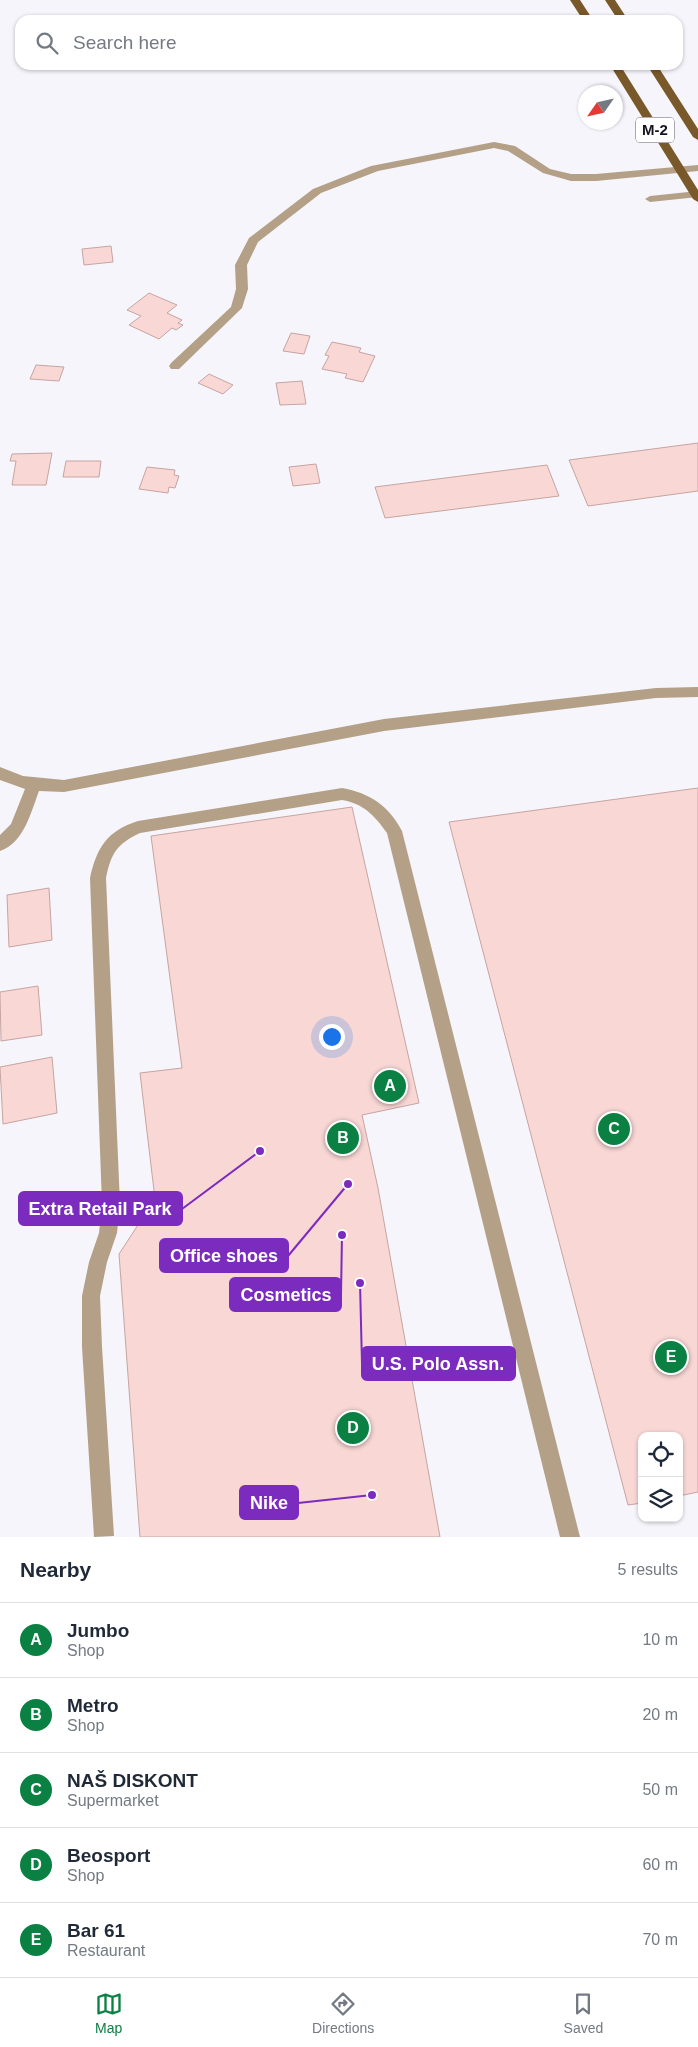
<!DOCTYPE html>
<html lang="en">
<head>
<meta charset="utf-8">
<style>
  :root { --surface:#fff; --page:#f2f2f3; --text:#1f2937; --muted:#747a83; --line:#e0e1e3; --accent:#0b8043 }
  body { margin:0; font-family:Helvetica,sans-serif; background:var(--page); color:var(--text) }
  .controls { position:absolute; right:15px; bottom:15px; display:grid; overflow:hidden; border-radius:10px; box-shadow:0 1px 4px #0004 }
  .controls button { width:45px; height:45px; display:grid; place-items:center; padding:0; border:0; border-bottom:1px solid var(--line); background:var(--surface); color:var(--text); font:25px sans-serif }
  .compass { position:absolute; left:578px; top:85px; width:45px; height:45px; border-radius:50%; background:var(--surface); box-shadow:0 1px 4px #0004; rotate:236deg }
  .you { position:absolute; left:331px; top:1036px; width:18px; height:18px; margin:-12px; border:4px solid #fff; border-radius:50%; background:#1a73e8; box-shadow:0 0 0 8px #1a73e833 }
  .badge { display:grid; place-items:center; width:32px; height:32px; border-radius:50%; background:var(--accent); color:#fff; font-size:16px; font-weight:700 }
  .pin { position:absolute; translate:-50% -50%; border:2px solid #fff; box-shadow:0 1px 5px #0006 }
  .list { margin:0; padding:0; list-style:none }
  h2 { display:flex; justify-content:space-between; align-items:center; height:65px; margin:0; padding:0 20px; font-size:21px }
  h2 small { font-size:16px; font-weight:400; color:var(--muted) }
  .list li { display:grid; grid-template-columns:32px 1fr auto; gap:15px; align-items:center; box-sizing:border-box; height:75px; padding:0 20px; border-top:1px solid var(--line) }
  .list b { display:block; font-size:19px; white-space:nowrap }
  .list p { margin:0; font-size:16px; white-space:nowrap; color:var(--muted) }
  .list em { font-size:16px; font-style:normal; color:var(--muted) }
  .icon { flex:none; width:28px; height:28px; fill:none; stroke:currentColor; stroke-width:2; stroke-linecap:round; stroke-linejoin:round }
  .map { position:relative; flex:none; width:698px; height:1537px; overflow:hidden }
  .search { position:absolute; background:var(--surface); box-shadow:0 1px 4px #0004; left:15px; right:15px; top:15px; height:55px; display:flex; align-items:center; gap:12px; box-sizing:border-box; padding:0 18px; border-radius:15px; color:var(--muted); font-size:19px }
  .sheet { height:440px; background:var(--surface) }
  nav { display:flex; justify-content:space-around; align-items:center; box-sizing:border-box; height:70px; border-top:1px solid var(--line); background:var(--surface); font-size:14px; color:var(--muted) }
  nav a { display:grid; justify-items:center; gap:2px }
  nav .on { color:var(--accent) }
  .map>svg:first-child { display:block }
  .building { fill:#f8d7d5; stroke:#c6a4a1 }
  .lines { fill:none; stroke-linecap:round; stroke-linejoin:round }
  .minor { fill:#b3a087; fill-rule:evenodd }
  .major { fill:#795829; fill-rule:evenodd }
  .labels { text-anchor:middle; stroke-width:4; stroke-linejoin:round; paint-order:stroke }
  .shield { fill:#fff; stroke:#5c5b62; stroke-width:1 }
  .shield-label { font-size:15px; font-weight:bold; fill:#16151f }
  .leader { fill:none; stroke:#7b2cbf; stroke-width:2 }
  .callout-dot { fill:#7b2cbf; stroke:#fff; stroke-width:2 }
  .callout { fill:#7b2cbf; stroke:#7b2cbf; stroke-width:2 }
  .callout-label { font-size:18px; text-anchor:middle; font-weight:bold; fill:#fff }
</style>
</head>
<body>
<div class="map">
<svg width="698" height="1537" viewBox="0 0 698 1537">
  <rect width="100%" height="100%" fill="#f6f5fb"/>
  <path class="building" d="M111,246L113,262L84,265L82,249Z
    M149,293L177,305L167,313L182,320L178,323L183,325L176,330L172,328L159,339L129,325L141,316L127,310Z
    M291,333L310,336L304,354L283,351Z
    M332,342L361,348L359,352L375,356L363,382L345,378L347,374L322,369L329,356L325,355Z
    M36,365L64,367L59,381L30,379Z
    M209,374L233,385L223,394L198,383Z
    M302,381L306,404L280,405L276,383Z
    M698,443V491L588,506L569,460Z
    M52,453L46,485H12L16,461H10L12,454Z
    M66,461H101L99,477H63Z
    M316,464L320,483L293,486L289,467Z
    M547,465L559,496L385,518L375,487Z
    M147,467L175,470L174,475L179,476L175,488L169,487L168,493L139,489Z
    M698,788V1492L679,1496V1436H642V1503L628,1505L449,822Z
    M352,807L419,1103L362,1115L378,1188L440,1537H140L119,1254L155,1199L140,1073L182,1068L151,836Z
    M49,888L52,940L9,947L7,895Z
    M38,986L42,1035L1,1041L0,992Z
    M52,1057L57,1113L3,1124L0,1067Z"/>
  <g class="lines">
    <path class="minor" d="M494,142L515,146L550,169L571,174H596L698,165V171L596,181H571L543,173L508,151L494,148L378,171L321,193L258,242L247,265L248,289L242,308L179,369H171L169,366L171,363L231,307L236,289L235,265L249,238L313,189L371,166Z
      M698,191V197L650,202L645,199L650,196Z
      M698,687V697L656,698L384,731L64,792L39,791C31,812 24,843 0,851V835L11,824L25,789L0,780V767L23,776L64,780L384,719L656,688Z
      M342,788C370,793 389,806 402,831L580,1537H560L387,833C374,815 364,804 342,800L140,833C117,844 111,853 106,878L120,1204L117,1233L107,1262L100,1296L102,1347L114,1536L94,1537L82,1347V1296L89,1262L99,1233L102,1204L90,878C97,847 107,831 138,821Z"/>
    <path class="major" d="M570,0H580L593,20H583Z
      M605,0H615L628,20H618Z
      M610,65H620L698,190V202L693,199Z
      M647,65H657L698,129V140L693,137Z"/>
  </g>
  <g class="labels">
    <rect class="shield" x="636" y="117.5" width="38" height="25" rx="4"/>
    <g class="shield-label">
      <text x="655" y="135">M-2</text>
    </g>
  </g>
  <path class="leader" d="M260 1151L182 1209M348 1184L288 1256M342 1235L341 1295M360 1283L362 1364M372 1495L298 1503"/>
  <g class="callout-dot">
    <circle cx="260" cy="1151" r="5"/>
    <circle cx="348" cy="1184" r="5"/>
    <circle cx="342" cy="1235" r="5"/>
    <circle cx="360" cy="1283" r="5"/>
    <circle cx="372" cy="1495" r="5"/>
  </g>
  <g class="callout">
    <rect x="19" y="1192" width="163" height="33" rx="5"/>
    <rect x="160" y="1239" width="128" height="33" rx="5"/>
    <rect x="230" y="1278" width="111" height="33" rx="5"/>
    <rect x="362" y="1347" width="153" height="33" rx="5"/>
    <rect x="240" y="1486" width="58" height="33" rx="5"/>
  </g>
  <g class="callout-label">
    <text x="100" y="1215">Extra Retail Park</text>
    <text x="224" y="1262">Office shoes</text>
    <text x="286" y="1301">Cosmetics</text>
    <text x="438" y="1370">U.S. Polo Assn.</text>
    <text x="269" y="1509">Nike</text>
  </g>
</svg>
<div class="controls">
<button><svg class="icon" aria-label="locate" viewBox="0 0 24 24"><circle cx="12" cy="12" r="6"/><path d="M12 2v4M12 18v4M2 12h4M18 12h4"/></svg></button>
<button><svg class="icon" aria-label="layers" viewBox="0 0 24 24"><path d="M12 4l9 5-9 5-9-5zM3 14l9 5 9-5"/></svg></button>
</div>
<svg class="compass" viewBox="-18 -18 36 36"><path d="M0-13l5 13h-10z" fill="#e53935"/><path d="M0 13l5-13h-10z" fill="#747a83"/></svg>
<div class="you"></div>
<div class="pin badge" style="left:390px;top:1086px">A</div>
<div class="pin badge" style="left:343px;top:1138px">B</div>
<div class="pin badge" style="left:614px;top:1129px">C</div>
<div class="pin badge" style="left:353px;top:1428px">D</div>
<div class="pin badge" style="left:671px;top:1357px">E</div>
<div class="search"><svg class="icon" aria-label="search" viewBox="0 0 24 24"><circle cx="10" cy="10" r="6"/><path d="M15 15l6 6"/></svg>Search here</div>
</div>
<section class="sheet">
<h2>Nearby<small>5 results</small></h2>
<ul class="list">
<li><span class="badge">A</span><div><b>Jumbo</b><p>Shop</p></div><em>10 m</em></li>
<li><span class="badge">B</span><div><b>Metro</b><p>Shop</p></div><em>20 m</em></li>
<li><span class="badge">C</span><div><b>NAŠ DISKONT</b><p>Supermarket</p></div><em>50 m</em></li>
<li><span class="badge">D</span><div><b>Beosport</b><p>Shop</p></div><em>60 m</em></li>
<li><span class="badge">E</span><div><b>Bar 61</b><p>Restaurant</p></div><em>70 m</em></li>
</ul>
</section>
<nav>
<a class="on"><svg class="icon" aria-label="map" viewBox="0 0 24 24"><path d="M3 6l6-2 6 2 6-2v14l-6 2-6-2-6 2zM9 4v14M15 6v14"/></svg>Map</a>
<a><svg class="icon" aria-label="directions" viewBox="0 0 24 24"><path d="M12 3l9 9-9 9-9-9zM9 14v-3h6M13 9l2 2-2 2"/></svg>Directions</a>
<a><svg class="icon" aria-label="saved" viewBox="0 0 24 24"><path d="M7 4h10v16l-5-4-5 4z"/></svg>Saved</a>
</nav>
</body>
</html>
